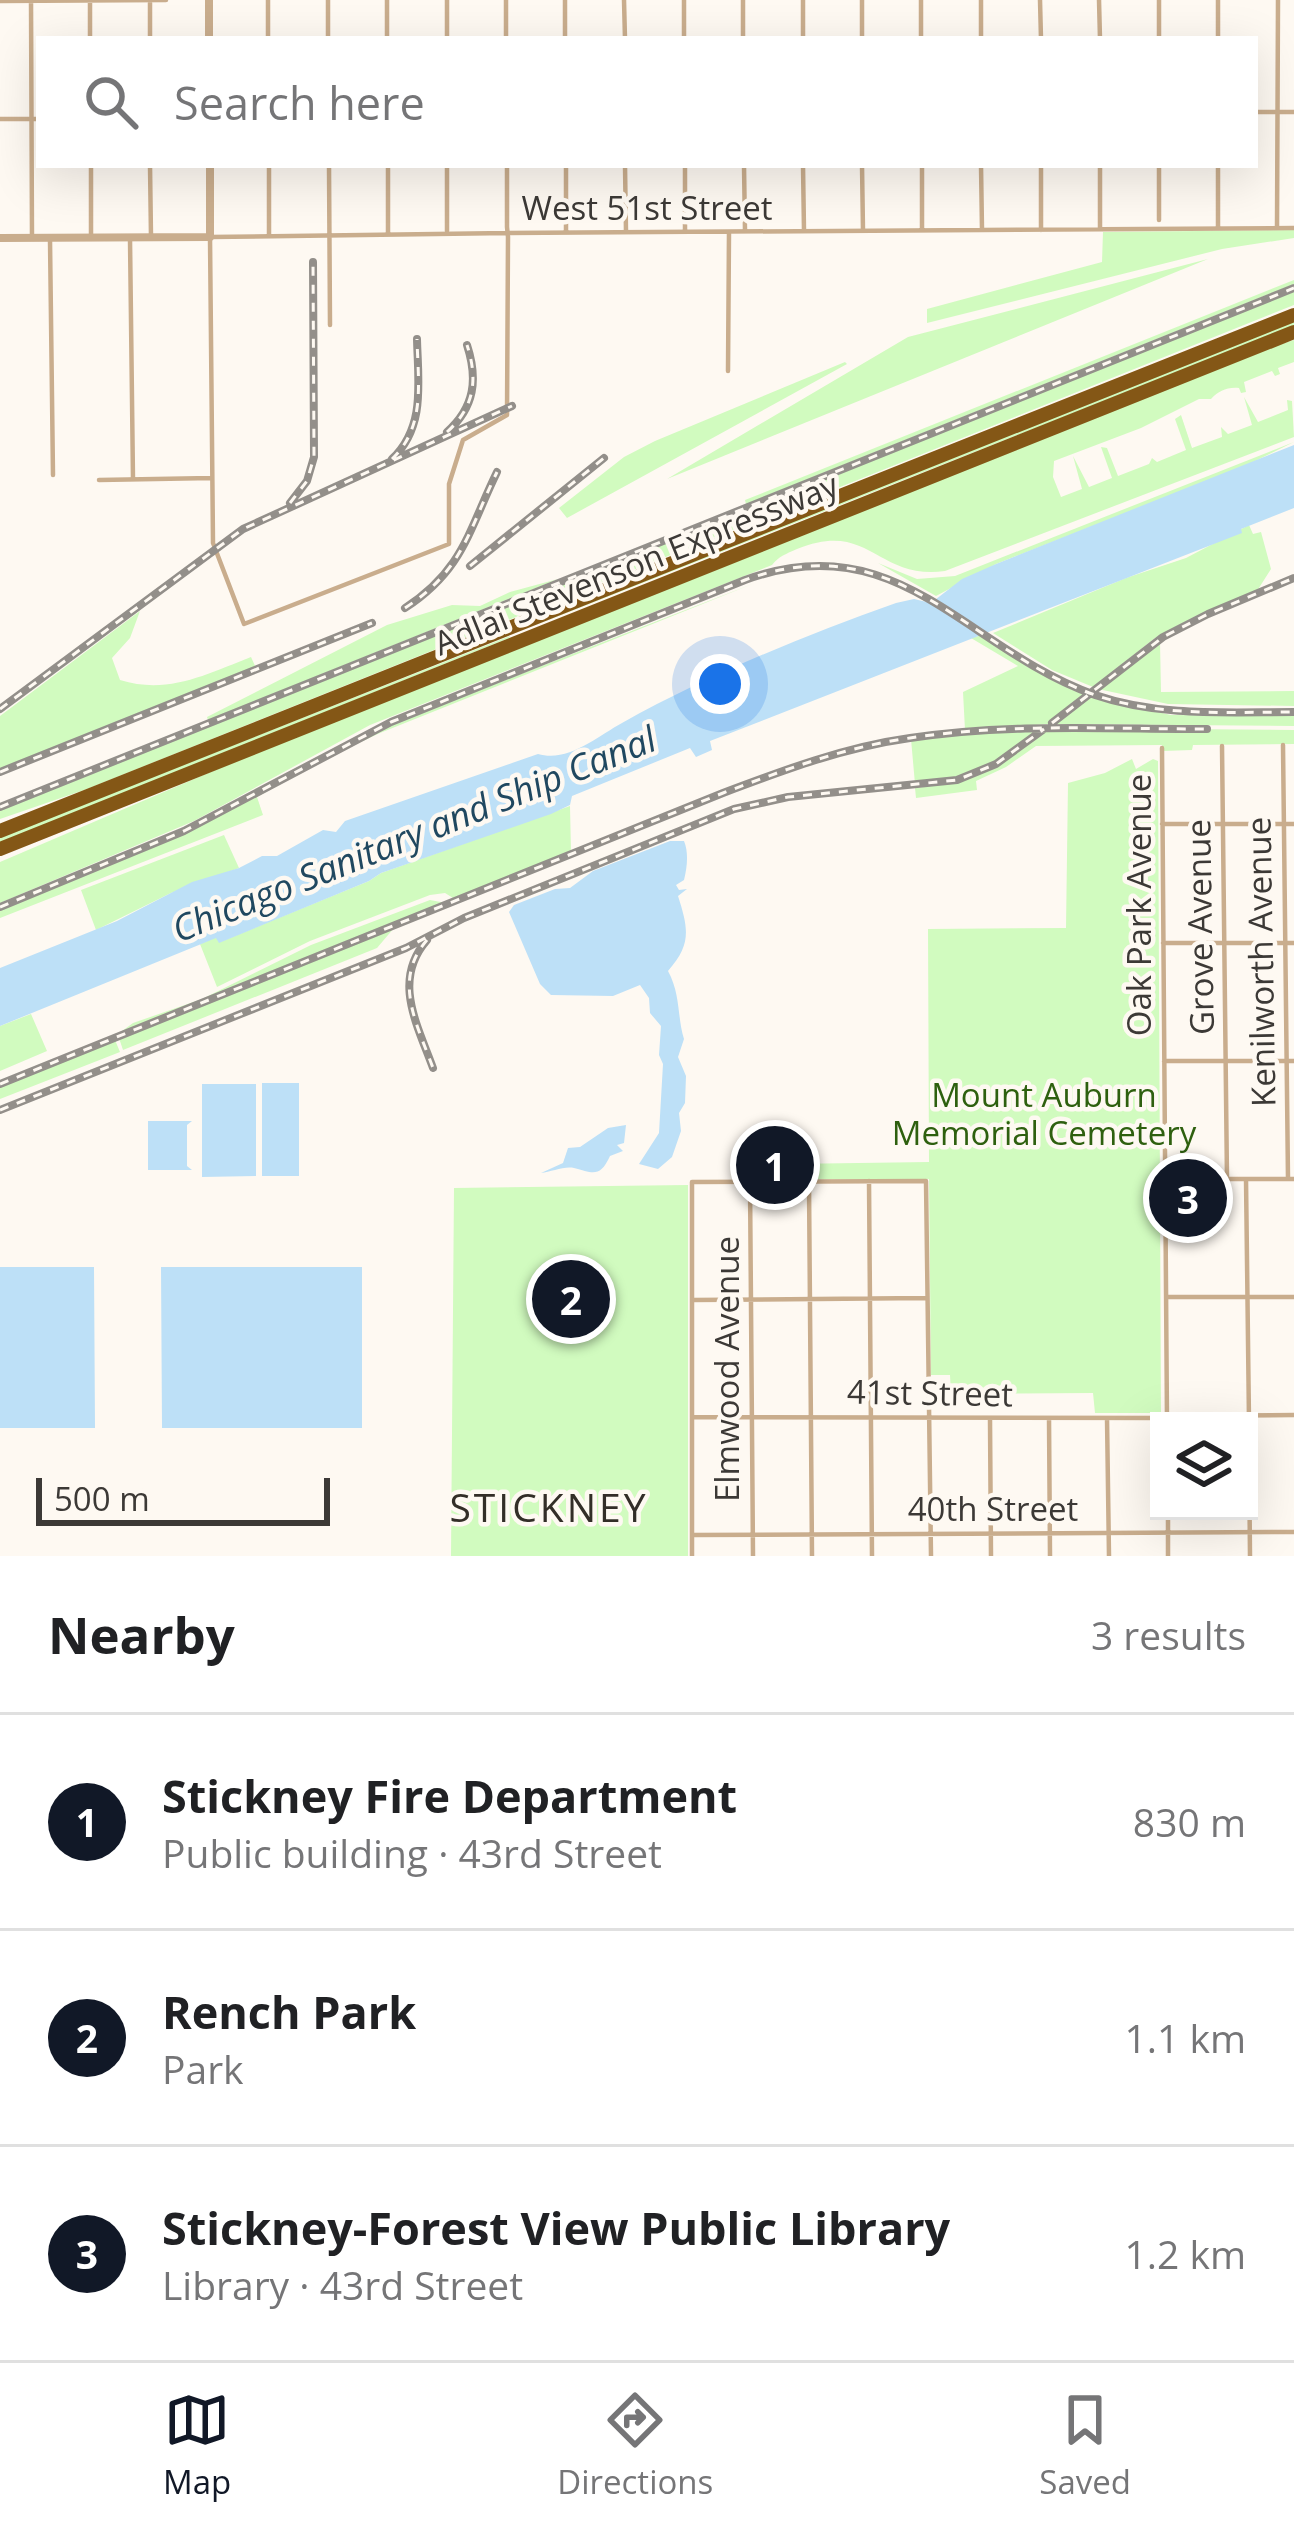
<!DOCTYPE html>
<html lang="en">
<head>
<meta charset="utf-8">
<style>
  :root { --surface:#fff; --page:#f6f6f6; --text:#202124; --muted:#757577; --line:#e0e0e0; --accent:#111827 }
  body { margin:0; font-family:"Open Sans",sans-serif; background:var(--page); color:var(--text) }
  .controls { position:absolute; right:36px; bottom:36px; display:grid; overflow:hidden; border-radius:0px; box-shadow:0 12px 48px #0002 }
  .controls button { width:108px; height:108px; display:grid; place-items:center; padding:0; border:0; border-bottom:3px solid var(--line); background:var(--surface); color:var(--text); font:60px sans-serif }
  .scale { position:absolute; left:36px; bottom:30px; width:294px; box-sizing:border-box; padding-left:12px; border:6px solid #3c3936; border-top:0; font-size:33px; line-height:42px; white-space:nowrap; color:#3c3936; -webkit-text-stroke:9px #fef9f2; paint-order:stroke }
  .you { position:absolute; left:720px; top:684px; width:42px; height:42px; margin:-30px; border:9px solid #fff; border-radius:50%; background:#1a73e8; box-shadow:0 0 0 18px #1a73e833 }
  .badge { display:grid; place-items:center; width:78px; height:78px; border-radius:50%; background:var(--accent); color:#fff; font-size:39px; font-weight:700 }
  .pin { position:absolute; translate:-50% -50%; border:6px solid #fff; box-shadow:0 3px 12px #0006 }
  .list { margin:0; padding:0; list-style:none }
  h2 { display:flex; justify-content:space-between; align-items:center; height:156px; margin:0; padding:0 48px; font-size:51px }
  h2 small { font-size:39px; font-weight:400; color:var(--muted) }
  .list li { display:grid; grid-template-columns:78px 1fr auto; gap:36px; align-items:center; box-sizing:border-box; height:216px; padding:0 48px; border-top:3px solid var(--line) }
  .list b { display:block; font-size:45px; white-space:nowrap }
  .list p { margin:0; font-size:39px; white-space:nowrap; color:var(--muted) }
  .list em { font-size:39px; font-style:normal; color:var(--muted) }
  .icon { flex:none; width:66px; height:66px; fill:none; stroke:currentColor; stroke-width:2; stroke-linecap:round; stroke-linejoin:round }
  .map { position:relative; flex:none; width:1294px; height:1556px; overflow:hidden }
  .search { position:absolute; background:var(--surface); box-shadow:0 12px 48px #0002; left:36px; right:36px; top:36px; height:132px; display:flex; align-items:center; gap:30px; box-sizing:border-box; padding:0 42px; border-radius:0px; color:var(--muted); font-size:45px }
  .sheet { height:804px; background:var(--surface) }
  nav { display:flex; justify-content:space-around; align-items:center; box-sizing:border-box; height:168px; border-top:3px solid var(--line); background:var(--surface); font-size:33px; color:var(--muted) }
  nav a { display:grid; justify-items:center; gap:6px }
  nav .on { color:var(--accent) }
  .map>svg:first-child { display:block }
  .green { fill:#d1fbbf }
  .water { fill:#bde0f7 }
  .lines { fill:none; stroke-linecap:round; stroke-linejoin:round }
  .minor { stroke:#c9ad8d; stroke-width:4.5 }
  .tertiary { stroke:#c9ad8d; stroke-width:8 }
  .motorway { stroke:#845716; stroke-width:14 }
  .rail-casing { stroke:#938f8a; stroke-width:8 }
  .rail { stroke:#fef9f2; stroke-width:3; stroke-dasharray:9; stroke-linecap:butt }
  .labels { text-anchor:middle; stroke-width:9; stroke-linejoin:round; paint-order:stroke }
  .street-label { font-size:33px; fill:#3c3936; stroke:#fef9f2 }
  .park-label { font-size:33px; fill:#2e600f; stroke:#fef9f2 }
  .water-label { font-size:36px; font-style:italic; fill:#204860; stroke:#fef9f2 }
  .quarter-label { font-size:39px; letter-spacing:3px; fill:#332e28; stroke:#fef9f2 }
</style>
</head>
<body>
<div class="map">
<svg width="1294" height="1556" viewBox="0 0 1294 1556">
  <rect width="100%" height="100%" fill="#fef9f2"/>
  <path class="green" d="M1294,230V238L1222,249L927,323V309L1102,262L1103,232Z
    M1208,259L667,479L908,337Z
    M1294,280V284L746,504L745,500Z
    M1294,290V305L87,789L0,819V809Z
    M1294,320V326L513,634Z
    M1294,340V362L1278,368L1280,374L1275,376L1272,371L1244,382L1246,392L1241,393L1239,388C1226,387 1219,391 1211,399H1199L1141,428L1054,461L1053,477L1061,497L1082,489L1073,456L1089,487L1112,478L1101,447L1107,448L1118,476L1149,464L1152,458L1157,462L1186,450L1175,419L1181,415L1192,448L1222,437L1221,427L1228,434L1252,425L1244,397L1258,422L1288,410L1287,400L1292,401L1294,437L945,571C876,580 870,519 797,549C786,554 779,556 772,565L370,725L194,821L0,903V862L227,765L1232,360Z
    M845,362L847,364L567,518L559,508L624,457L655,441Z
    M1294,442L1243,467L996,564L936,596L878,563L917,579L955,576Z
    M1249,525L1253,534L1261,532L1271,569L1257,591L1194,617L1155,638L1093,687L1052,670L993,633L1126,578L1186,558Z
    M558,579L208,720L207,717L387,625L452,605L480,606L510,592Z
    M755,583L380,733L320,761L257,797L263,815L0,918V910L173,839L341,747L390,725Z
    M140,611L130,638L112,658L120,680C168,695 207,674 251,657L256,668L0,770V716Z
    M982,635L1028,667L1084,694L1048,724L965,730L963,692L1018,666L971,638Z
    M510,636L509,638L0,843V837Z
    M1160,642L1161,692L1294,691V706L1168,704L1098,689Z
    M1089,696L1171,715L1294,716V726L1054,724Z
    M1043,728C1004,761 967,780 915,784L911,739Z
    M1049,728L1294,730V744L1193,745L1192,750L1163,751L1162,745L1036,746L1006,767L976,781L977,790L916,798L915,788C975,781 1003,765 1049,728Z
    M1132,759L1136,769L1153,759L1158,761L1161,1413H1095L1093,1393L951,1394L950,1375H931L929,1179H789L788,1164L929,1162L928,929L1066,928L1068,783L1105,773Z
    M570,806L571,853L453,898L445,893L430,895L310,941L217,987L200,944L216,937L220,942L369,881L381,873Z
    M224,835L239,868L171,893L96,930L81,890Z
    M430,900L446,903L118,1034L133,1023L202,999L311,945Z
    M394,928L377,948L123,1050L119,1038Z
    M31,1014L47,1051L0,1071V1026Z
    M115,1040L120,1052L0,1099V1085Z
    M688,1185V1556H451L454,1188Z"/>
  <path class="water" d="M1294,445V508L1241,529L1242,533L710,741L712,750L696,757L690,748L572,796L570,805L551,814L381,873L369,881L219,943L216,938L0,1026V968L117,921L192,882L239,868L262,856H277L323,830L336,832L345,821L538,754C568,763 598,736 622,723C710,674 801,637 896,603L914,599L931,603L962,579L996,564Z
    M670,841H684C689,853 687,868 684,880L676,885L679,890L687,889L678,896C689,930 691,945 668,971C681,995 677,1017 684,1039L678,1057L686,1076L685,1103L679,1113L681,1131L672,1157L658,1169L639,1164L659,1133L663,1064L659,1055L661,1026L650,1013L649,998L640,985L613,996L551,995L540,984L509,912L514,905L555,889L570,888L593,871Z
    M262,1083H299V1176H262Z
    M202,1084H256V1176L202,1177Z
    M148,1121H192L187,1125V1166L192,1170H148Z
    M626,1125L624,1143L617,1145L623,1151L610,1156C600,1178 593,1173 574,1168C564,1166 551,1172 541,1173L563,1163L568,1148L580,1147L608,1128Z
    M0,1267H94L95,1428H0Z
    M161,1267H362V1428H162Z"/>
  <g class="lines">
    <path class="minor" d="M31,0L32,238
      M90,0V39
      M268,0V39
      M328,0V39
      M387,0V39
      M447,0V39
      M506,0V39
      M565,0V39
      M624,0L625,39
      M684,0V39
      M743,0V39
      M803,0V39
      M921,0V39
      M1040,0L1041,39
      M1099,0L1100,39
      M1159,0V39
      M1218,0V39
      M0,1L166,0
      M150,3V39
      M862,39V0
      M981,39V0
      M1255,112H1294
      M0,119H39
      M91,165V237
      M150,165L151,237
      M269,165V236
      M329,165L330,325
      M388,165V234
      M447,165V231
      M507,165V227L508,237L507,415L463,440L449,484V544L244,624L213,543L210,237C309,236 408,235 508,233C770,231 1032,229 1294,228
      M566,165V231
      M625,165L626,232
      M685,165V232
      M744,165L745,231
      M803,165L804,231
      M862,165L863,231
      M922,165V230
      M981,165L982,230
      M1041,165V230
      M1159,220V165
      M1218,228V165
      M1277,228L1278,0
      M1100,229V165
      M130,239L133,479
      M50,240L53,475
      M728,371L729,232
      M99,480L212,478
      M1283,745L1288,1179
      M1222,746L1227,1179
      M1162,748L1167,1421
      M1162,824H1294
      M1163,943H1294
      M1164,1061H1294
      M1166,1179H1294
      M1246,1179L1249,1421
      M750,1181L753,1556
      M869,1181L872,1556
      M809,1184L812,1556
      M1166,1297H1294
      M692,1300L926,1298
      M1167,1416L1294,1415
      M692,1417L1166,1418
      M1049,1418L1050,1556
      M1107,1418L1109,1556
      M990,1419L991,1556
      M1249,1450L1250,1556
      M1168,1511V1556
      M692,1535L1294,1532
      M692,1556V1182L926,1181L931,1556"/>
    <path class="tertiary" d="M209,0V39
      M0,238L210,237V165"/>
    <path class="motorway" d="M0,831L1294,315
      M0,849L1294,332"/>
    <defs>
      <path id="rail" d="M447,432C475,407 478,379 467,345
        M392,459C426,427 418,382 417,339
        M290,503L307,481L314,457L313,262
        M470,566L604,458
        M405,608C463,570 468,532 497,472
        M0,709L243,529L512,406
        M1052,723L1163,637L1208,614L1294,578
        M0,772L372,623
        M0,807L1294,288
        M0,907L184,831L391,722L745,580C899,524 965,649 1095,695C1159,717 1227,712 1294,712
        M427,940C392,980 417,1024 433,1068
        M0,1084L723,793C784,770 845,747 910,738C1009,723 1107,729 1207,729
        M0,1110L406,948L464,918L734,809L788,797L957,780L996,764L1044,729"/>
    </defs>
    <use href="#rail" class="rail-casing"/>
    <use href="#rail" class="rail"/>
  </g>
  <g class="labels">
    <g class="street-label">
      <text x="647" y="220">West 51st Street</text>
      <text transform="translate(636 564) rotate(-22)" y="12">Adlai Stevenson Expressway</text>
      <text transform="translate(1139 905) rotate(-90)" y="12">Oak Park Avenue</text>
      <text transform="translate(1200 927) rotate(-91)" y="12">Grove Avenue</text>
      <text transform="translate(1261 962) rotate(-91)" y="12">Kenilworth Avenue</text>
      <text transform="translate(727 1369) rotate(-90)" y="12">Elmwood Avenue</text>
      <text transform="translate(930 1393) rotate(1)" y="12">41st Street</text>
      <text x="993" y="1521">40th Street</text>
    </g>
    <g class="park-label">
      <text x="1044" y="1107">Mount Auburn<tspan x="1044" dy="38">Memorial Cemetery</tspan></text>
    </g>
    <g class="water-label">
      <text transform="translate(414 834) rotate(-22)" y="13">Chicago Sanitary and Ship Canal</text>
    </g>
    <g class="quarter-label">
      <text x="549" y="1522">STICKNEY</text>
    </g>
  </g>
</svg>
<div class="controls">
<button><svg class="icon" aria-label="layers" viewBox="0 0 24 24"><path d="M12 4l9 5-9 5-9-5zM3 14l9 5 9-5"/></svg></button>
</div>
<div class="scale">500 m</div>
<div class="you"></div>
<div class="pin badge" style="left:775px;top:1165px">1</div>
<div class="pin badge" style="left:571px;top:1299px">2</div>
<div class="pin badge" style="left:1188px;top:1198px">3</div>
<div class="search"><svg class="icon" aria-label="search" viewBox="0 0 24 24"><circle cx="10" cy="10" r="6"/><path d="M15 15l6 6"/></svg>Search here</div>
</div>
<section class="sheet">
<h2>Nearby<small>3 results</small></h2>
<ul class="list">
<li><span class="badge">1</span><div><b>Stickney Fire Department</b><p>Public building · 43rd Street</p></div><em>830 m</em></li>
<li><span class="badge">2</span><div><b>Rench Park</b><p>Park</p></div><em>1.1 km</em></li>
<li><span class="badge">3</span><div><b>Stickney-Forest View Public Library</b><p>Library · 43rd Street</p></div><em>1.2 km</em></li>
</ul>
</section>
<nav>
<a class="on"><svg class="icon" aria-label="map" viewBox="0 0 24 24"><path d="M3 6l6-2 6 2 6-2v14l-6 2-6-2-6 2zM9 4v14M15 6v14"/></svg>Map</a>
<a><svg class="icon" aria-label="directions" viewBox="0 0 24 24"><path d="M12 3l9 9-9 9-9-9zM9 14v-3h6M13 9l2 2-2 2"/></svg>Directions</a>
<a><svg class="icon" aria-label="saved" viewBox="0 0 24 24"><path d="M7 4h10v16l-5-4-5 4z"/></svg>Saved</a>
</nav>
</body>
</html>
